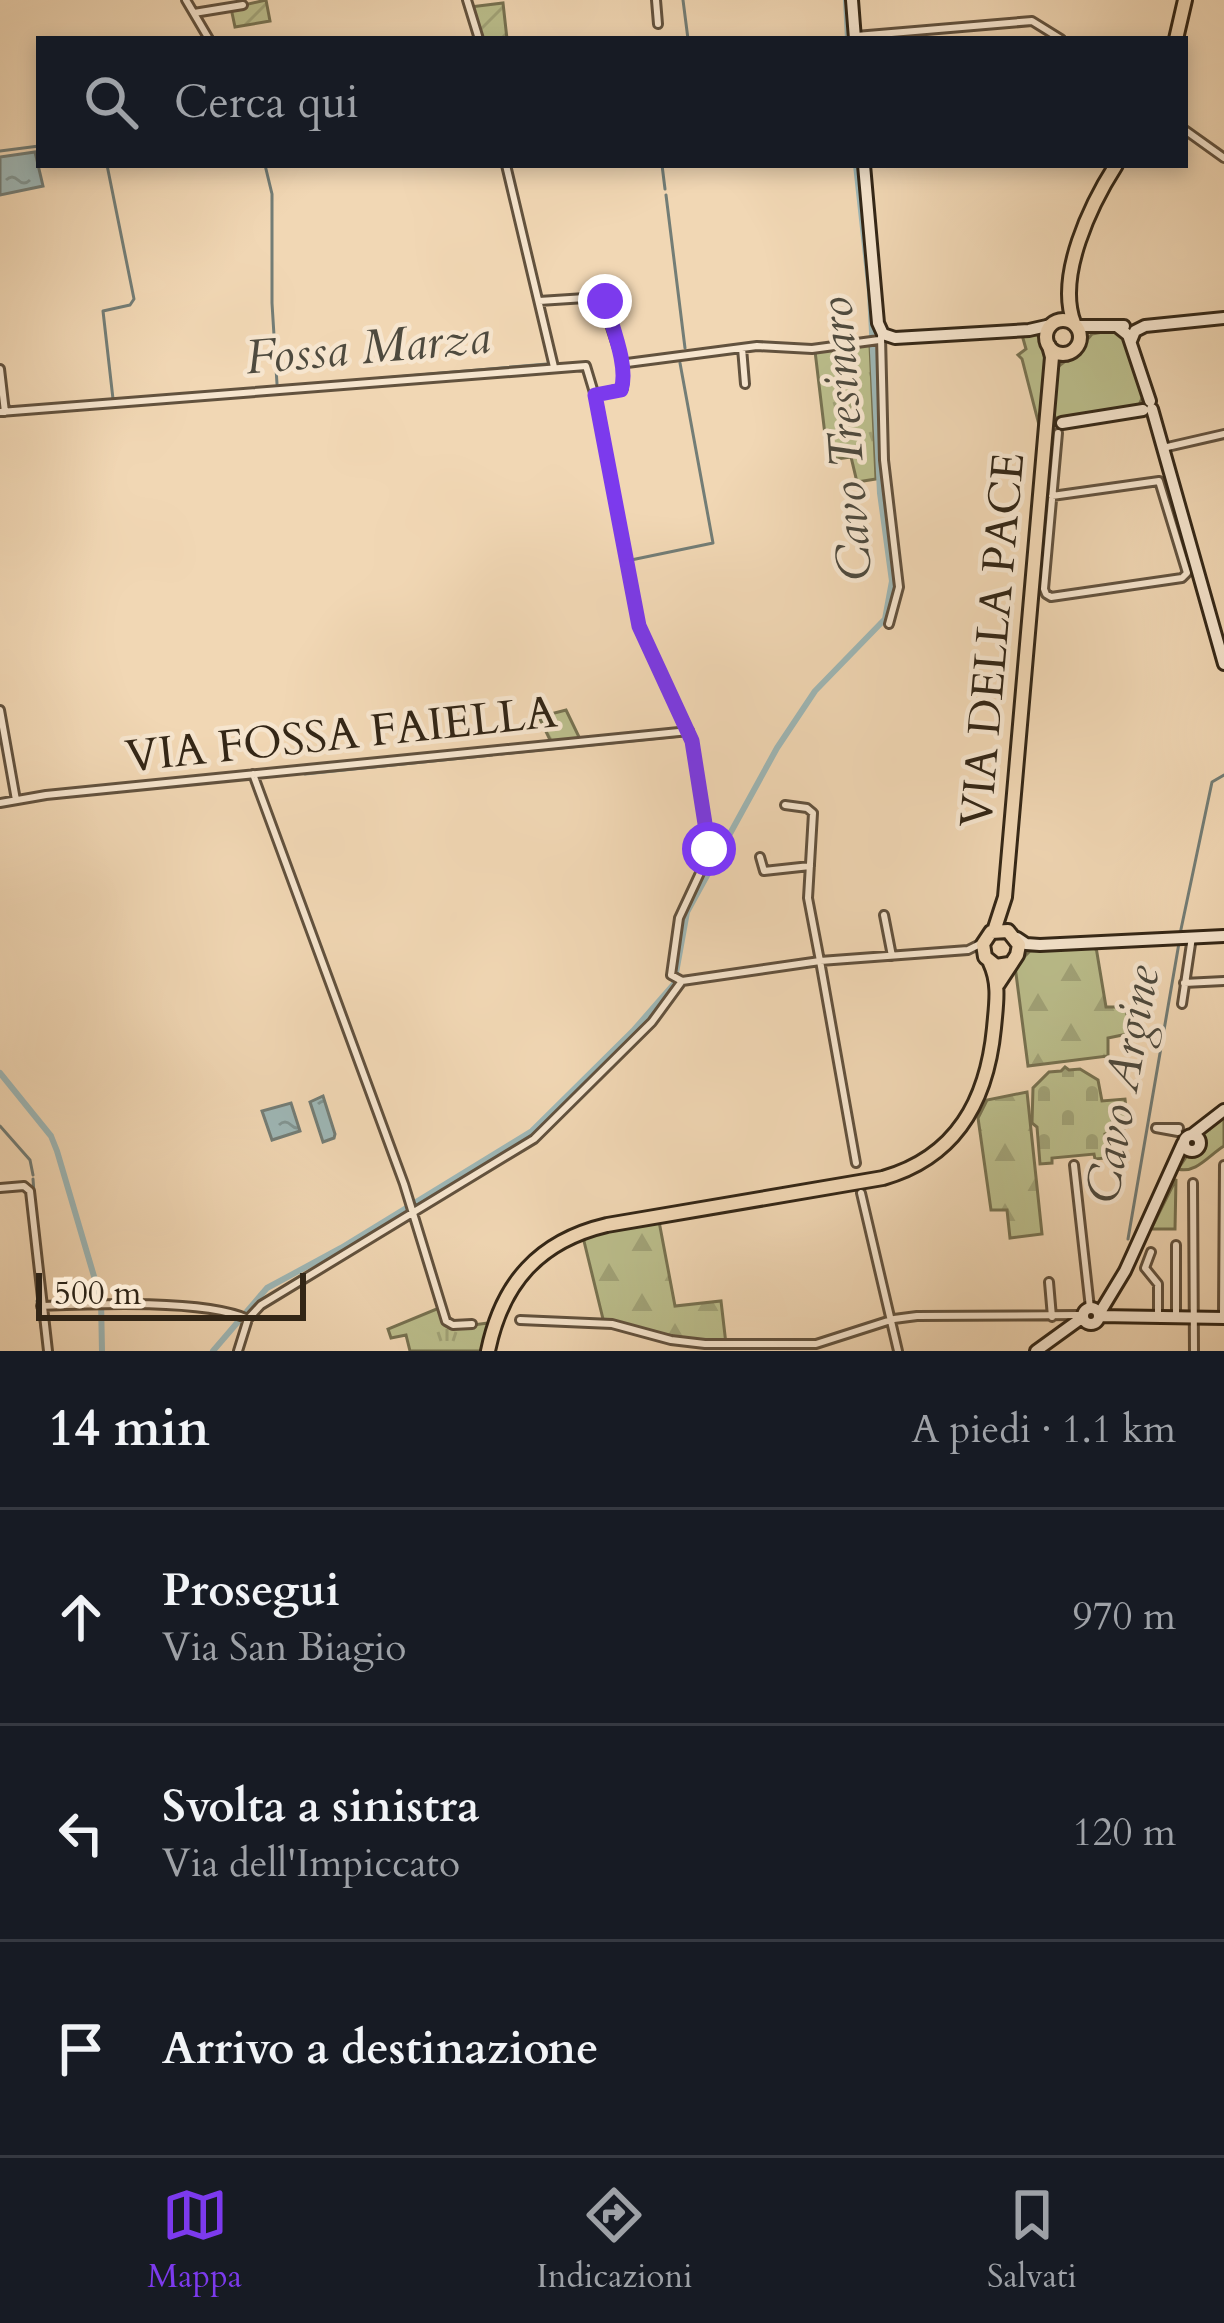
<!DOCTYPE html>
<html lang="it">
<head>
<meta charset="utf-8">
<style>
  :root { --surface:#171b24; --page:#242831; --text:#f1f3f6; --muted:#9ea1a6; --line:#363941; --accent:#7c3aed }
  body { margin:0; font-family:Cardo,serif; background:var(--page); color:var(--text) }
  .scale { position:absolute; left:36px; bottom:30px; width:270px; box-sizing:border-box; padding-left:12px; border:6px solid #332616; border-top:0; font-size:33px; line-height:42px; white-space:nowrap; color:#332616; -webkit-text-stroke:9px #f6e5ce; paint-order:stroke }
  .stop { position:absolute; width:36px; height:36px; margin:-27px; border:9px solid #7c3aed; border-radius:50%; background:#fff }
  .stop.end { background:#7c3aed; border-color:#fff; box-shadow:0 3px 12px #0008 }
  .list { margin:0; padding:0; list-style:none }
  h2 { display:flex; justify-content:space-between; align-items:center; height:156px; margin:0; padding:0 48px; font-size:51px }
  h2 small { font-size:39px; font-weight:400; color:var(--muted) }
  .list li { display:grid; grid-template-columns:78px 1fr auto; gap:36px; align-items:center; box-sizing:border-box; height:216px; padding:0 48px; border-top:3px solid var(--line) }
  .list b { display:block; font-size:45px; white-space:nowrap }
  .list p { margin:0; font-size:39px; white-space:nowrap; color:var(--muted) }
  .list em { font-size:39px; font-style:normal; color:var(--muted) }
  .icon { flex:none; width:66px; height:66px; fill:none; stroke:currentColor; stroke-width:2; stroke-linecap:round; stroke-linejoin:round }
  .map { position:relative; flex:none; width:1224px; height:1351px; overflow:hidden }
  .search { position:absolute; background:var(--surface); box-shadow:0 6px 18px #0003; left:36px; right:36px; top:36px; height:132px; display:flex; align-items:center; gap:30px; box-sizing:border-box; padding:0 42px; border-radius:0px; color:var(--muted); font-size:45px }
  .sheet { height:804px; background:var(--surface) }
  nav { display:flex; justify-content:space-around; align-items:center; box-sizing:border-box; height:168px; border-top:3px solid var(--line); background:var(--surface); font-size:33px; color:var(--muted) }
  nav a { display:grid; justify-items:center; gap:6px }
  nav .on { color:var(--accent) }
  .map>svg:first-child { display:block }
  .grass { fill:#bbbe8c; stroke:#777251; stroke-width:3 }
  .forest { fill:url(#forest-firs); stroke:#777251; stroke-width:3 }
  .cemetery { fill:url(#cemetery-stones); stroke:#777251; stroke-width:3 }
  .park { fill:url(#park-tufts); stroke:#777251; stroke-width:3 }
  .garden { fill:url(#garden-furrows); stroke:#777251; stroke-width:3 }
  .water { fill:url(#water-ripples); stroke:#737d76; stroke-width:3 }
  .lines { fill:none; stroke-linecap:round; stroke-linejoin:round }
  .stream { stroke:#737d76; stroke-width:3 }
  .canal { stroke:#9eb7b6; stroke-width:6 }
  .street-casing { stroke:#62523e; stroke-width:12 }
  .secondary-casing { stroke:#332616; stroke-width:16 }
  .primary-casing { stroke:#332616; stroke-width:18 }
  .street { stroke:#f6e5ce; stroke-width:6 }
  .secondary { stroke:#f6e5ce; stroke-width:10 }
  .primary { stroke:#f1d7b4; stroke-width:12 }
  .route { stroke:#7c3aed; stroke-width:15 }
  .labels { text-anchor:middle; stroke-width:9; stroke-linejoin:round; paint-order:stroke }
  .street-label { font-size:45px; fill:#332616; stroke:#f6e5ce }
  .water-label { font-size:48px; font-style:italic; fill:#4e4a3e; stroke:#f6e5ce }
</style>
</head>
<body>
<div class="map">
<svg width="1224" height="1351" viewBox="0 0 1224 1351">
  <defs>
    <pattern id="forest-firs" width="22" height="20" patternUnits="userSpaceOnUse" patternTransform="scale(3)"><rect width="22" height="20" fill="#bbbe8c"/><path d="M5 1l3.5 6h-7zM16 11l3.5 6h-7z" fill="#a1a378"/></pattern>
    <pattern id="cemetery-stones" width="16" height="16" patternUnits="userSpaceOnUse" patternTransform="scale(3)"><rect width="16" height="16" fill="#bbbe8c"/><path d="M2 7V4a2 2 0 0 1 4 0v3zM10 15v-3a2 2 0 0 1 4 0v3z" fill="#a1a378"/></pattern>
    <pattern id="park-tufts" width="24" height="20" patternUnits="userSpaceOnUse" patternTransform="scale(3)"><rect width="24" height="20" fill="#bbbe8c"/><path d="M3 7l-1-3M5 7V3M7 7l1-3M15 17l-1-3M17 17v-4M19 17l1-3" fill="none" stroke="#a1a378"/></pattern>
    <pattern id="garden-furrows" width="10" height="10" patternUnits="userSpaceOnUse" patternTransform="scale(3)"><rect width="10" height="10" fill="#bbbe8c"/><path d="M-1 1l2-2M0 10L10 0M9 11l2-2" fill="none" stroke="#a1a378"/></pattern>
    <pattern id="water-ripples" width="26" height="14" patternUnits="userSpaceOnUse" patternTransform="scale(3)"><rect width="26" height="14" fill="#9eb7b6"/><path d="M2 4q2-2 4 0t4 0M15 11q2-2 4 0t4 0" fill="none" stroke="#819593"/></pattern>
  </defs>
  <rect width="100%" height="100%" fill="#f1d7b4"/>
  <filter id="stains"><feTurbulence type="fractalNoise" baseFrequency=".00167" numOctaves="4"/><feColorMatrix values="0 0 0 0 .2 0 0 0 0 .09 0 0 0 0 .02 0 0 0 .5 -.17"/></filter>
  <radialGradient id="worn" r=".72"><stop offset=".6" stop-color="#630" stop-opacity="0"/><stop offset="1" stop-color="#630" stop-opacity=".3"/></radialGradient>
  <path class="grass" d="M1114,330L1123,333L1143,396L1139,405L1058,421L1052,412L1055,369L1076,353L1092,334Z
    M1027,332L1040,336L1049,359L1039,425L1022,359L1018,355L1026,349L1022,335Z
    M1176,1179L1175,1229H1151Z"/>
  <path class="forest" d="M566,710L580,739L551,742L539,717Z
    M1096,947L1106,1007H1125L1132,1033L1108,1038V1056L1028,1066L1015,966L1030,951Z
    M1027,1092L1042,1234L1010,1238L1007,1210H991L978,1118L987,1100Z
    M658,1216L675,1306L721,1301L726,1344H696L604,1323L582,1233Z"/>
  <path class="cemetery" d="M1065,1067L1069,1070L1080,1069L1098,1080L1102,1101L1125,1099L1128,1127L1105,1134L1107,1158L1095,1159L1094,1154L1052,1158V1163L1040,1164L1037,1127L1032,1123L1033,1088L1049,1072L1061,1071Z"/>
  <path class="park" d="M870,345L876,479L857,482L851,457L828,460L815,351Z
    M1224,1114V1146C1209,1155 1196,1174 1178,1169L1199,1138Z
    M439,1308L445,1325L450,1328L488,1323L484,1351H410L406,1335L391,1338L388,1329Z"/>
  <path class="garden" d="M266,0L270,21L235,27L231,8Z
    M503,3L507,39H480L470,7Z"/>
  <path class="water" d="M35,152L43,186L0,195V157Z
    M323,1096L335,1134L334,1138L323,1142L310,1102Z
    M291,1103L300,1131L272,1140L262,1111Z"/>
  <g class="lines">
    <path class="stream" d="M683,0L688,39
      M465,2L476,39
      M0,151L39,146
      M107,165L134,299L130,305L103,311L113,399
      M265,165L272,194V303L277,384
      M662,165L665,189
      M666,195L685,348
      M195,394L547,364
      M7,404L12,408L186,394
      M631,560L713,543L680,363
      M624,564L635,627L651,663
      M662,686L682,728
      M501,754L681,736
      M289,768L394,757
      M251,771L285,768
      M305,774L492,755
      M17,796L98,786
      M0,800L12,797
      M1180,934L1212,782L1224,775
      M0,1126L30,1160L33,1175
      M33,1179L35,1207
      M1128,1239L1179,943
      M37,1301L45,1351"/>
    <path class="canal" d="M846,0L848,39
      M860,39L917,34
      M0,1073L51,1136L57,1151L101,1300L102,1351
      M213,1351L267,1288L341,1248L532,1131L633,1031L674,984L687,912L777,748L815,691L885,619L892,581L880,493L870,292L856,165"/>
    <defs>
      <path id="street" d="M186,0L209,39
        M467,0L479,39
        M656,0L658,24
        M194,13L243,5
        M856,36L1032,21L1061,39
        M1185,130L1224,158
        M506,165L554,367
        M539,301L601,297L623,364
        M881,337L884,460L899,587L889,624
        M742,348L745,384
        M0,369L5,412
        M595,395L623,388L622,366L627,363L757,346L812,349L879,340
        M0,412L586,366L598,406L639,626L691,737L709,842L707,858L679,918L671,975L682,981L820,961L856,1163
        M1163,448L1224,434
        M1052,496L1159,481L1187,573L1182,578L1051,597L1046,594L1044,589L1058,433
        M0,710L16,800
        M253,774L404,1184L446,1321L453,1325L472,1324
        M0,803L46,795L689,731
        M785,805L807,808L813,813L808,898L820,961L968,950L982,943
        M760,857L764,871L810,866
        M884,915L892,956
        M1184,983L1224,981
        M1182,1004L1192,937
        M1178,1132L1156,1128H1179
        M1074,1165L1090,1308
        M1193,1183L1194,1351
        M0,1188L24,1186L30,1191L48,1351
        M861,1193L898,1351
        M1176,1245V1316
        M1151,1252L1145,1268L1158,1284V1316
        M1049,1282L1052,1317
        M41,1306C91,1304 204,1299 248,1319
        M1223,1316L1224,1165
        M520,1320L612,1324L671,1340L705,1344H816L894,1319L917,1316L1080,1315
        M238,1351L248,1319L261,1305L534,1139L652,1022L682,981"/>
      <path id="secondary" d="M852,0L855,39
        M864,165L878,323L883,334L895,338L1029,330L1051,325
        M1077,326H1124
        M1118,327L1128,335L1150,401
        M1131,341L1135,331L1145,326L1224,318
        M1152,409L1224,664
        M1062,423L1143,410
        M1017,938L1026,944L1040,945L1224,936
        M1193,1134L1224,1110
        M1184 1143a8 8 0 1 1 16 0a8 8 0 1 1-16 0Z
        M1083 1316a8 8 0 1 1 16 0a8 8 0 1 1-16 0Z
        M1099,1314L1125,1271L1183,1143
        M1099,1316L1224,1318
        M1036,1351L1083,1317"/>
      <path id="primary" d="M1176,39L1185,0
        M1046 337a17 17 0 1 1 34 0a17 17 0 1 1-34 0Z
        M1074,323C1056,276 1091,204 1116,165
        M994,931L1005,897L1052,357L1049,346
        M998,984L1017,955L1019,945L1008,931L991,932L983,944L985,957L996,966L1009,964
        M488,1351C502,1283 539,1241 607,1225L883,1178C957,1157 987,1100 994,1028C996,1005 1000,984 990,963"/>
    </defs>
    <use href="#street" class="street-casing"/>
    <use href="#secondary" class="secondary-casing"/>
    <use href="#primary" class="primary-casing"/>
    <use href="#street" class="street"/>
    <use href="#secondary" class="secondary"/>
    <use href="#primary" class="primary"/>
  </g>
  <g class="lines">
    <path class="route" d="M605,301C612,327 629,367 621,390L595,395L639,626L692,741L709,849"/>
  </g>
  <g class="labels">
    <g class="street-label">
      <text transform="translate(991 640) rotate(-85)" y="16">VIA DELLA PACE</text>
      <text transform="translate(341 733) rotate(-6)" y="16">VIA FOSSA FAIELLA</text>
    </g>
    <g class="water-label">
      <text transform="translate(368 346) rotate(-5)" y="17">Fossa Marza</text>
      <text transform="translate(844 439) rotate(-94)" y="17">Cavo Tresinaro</text>
      <text transform="translate(1121 1084) rotate(-80)" y="17">Cavo Argine</text>
    </g>
  </g>
  <rect width="100%" height="100%" filter="url(#stains)"/>
  <rect width="100%" height="100%" fill="url(#worn)"/>
</svg>
<div class="scale">500 m</div>
<div class="stop" style="left:709px;top:849px"></div>
<div class="stop end" style="left:605px;top:301px"></div>
<div class="search"><svg class="icon" aria-label="search" viewBox="0 0 24 24"><circle cx="10" cy="10" r="6"/><path d="M15 15l6 6"/></svg>Cerca qui</div>
</div>
<section class="sheet">
<h2>14 min<small>A piedi · 1.1 km</small></h2>
<ul class="list">
<li><svg class="icon" aria-label="ahead" viewBox="0 0 24 24"><path d="M12 20V5M6 11l6-6 6 6"/></svg><div><b>Prosegui</b><p>Via San Biagio</p></div><em>970 m</em></li>
<li><svg class="icon" aria-label="left" viewBox="0 0 24 24"><path d="M17 20v-9H6M10 6l-5 5 5 5"/></svg><div><b>Svolta a sinistra</b><p>Via dell'Impiccato</p></div><em>120 m</em></li>
<li><svg class="icon" aria-label="arrive" viewBox="0 0 24 24"><path d="M6 21V4h12l-3 4 3 4H6"/></svg><div><b>Arrivo a destinazione</b></div></li>
</ul>
</section>
<nav>
<a class="on"><svg class="icon" aria-label="map" viewBox="0 0 24 24"><path d="M3 6l6-2 6 2 6-2v14l-6 2-6-2-6 2zM9 4v14M15 6v14"/></svg>Mappa</a>
<a><svg class="icon" aria-label="directions" viewBox="0 0 24 24"><path d="M12 3l9 9-9 9-9-9zM9 14v-3h6M13 9l2 2-2 2"/></svg>Indicazioni</a>
<a><svg class="icon" aria-label="saved" viewBox="0 0 24 24"><path d="M7 4h10v16l-5-4-5 4z"/></svg>Salvati</a>
</nav>
</body>
</html>
